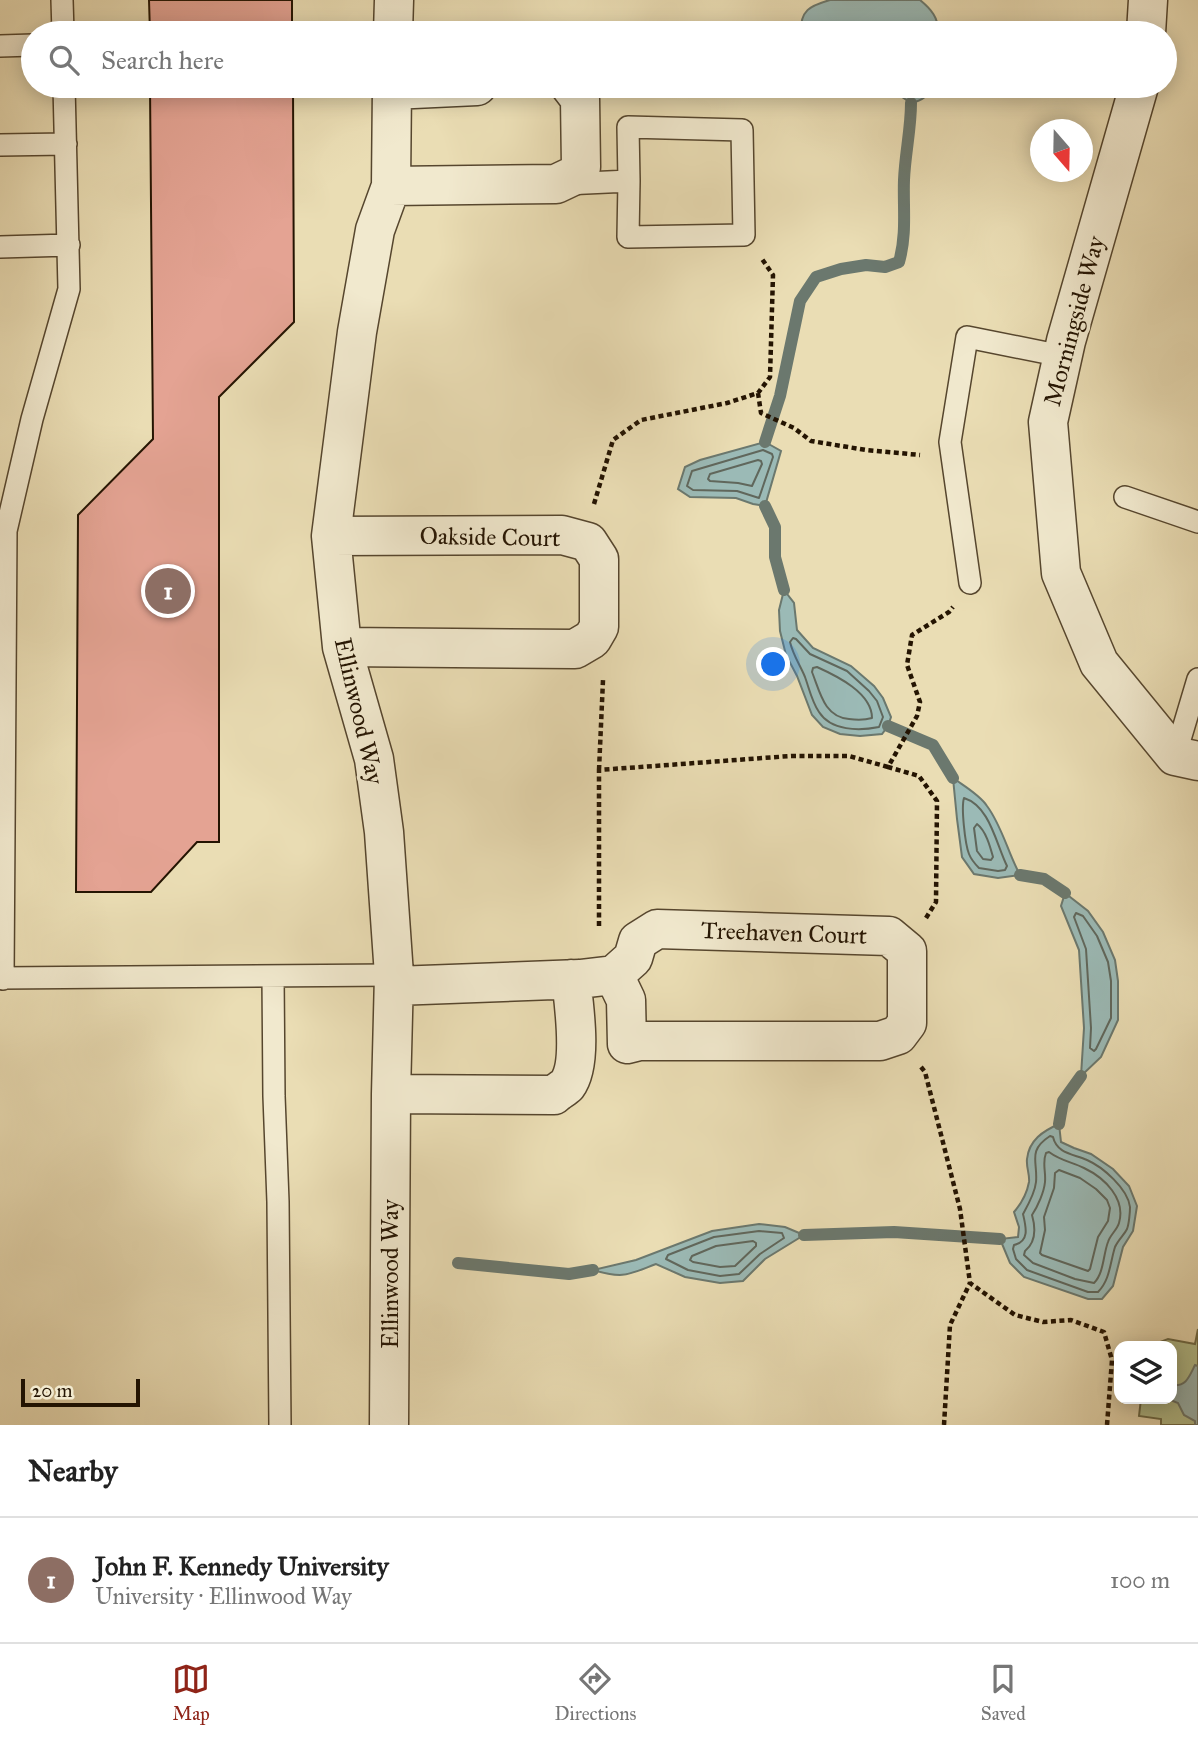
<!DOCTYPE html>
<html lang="en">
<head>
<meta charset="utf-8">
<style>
  :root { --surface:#fff; --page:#f2f2f2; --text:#222; --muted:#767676; --line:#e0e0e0; --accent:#8f2418 }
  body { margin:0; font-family:"IM FELL Great Primer",serif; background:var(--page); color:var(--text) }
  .controls { position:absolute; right:21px; bottom:21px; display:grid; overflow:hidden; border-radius:14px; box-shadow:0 4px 18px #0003 }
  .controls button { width:63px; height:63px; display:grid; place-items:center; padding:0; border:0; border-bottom:2px solid var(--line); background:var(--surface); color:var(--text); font:35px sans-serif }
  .compass { position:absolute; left:1030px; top:119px; width:63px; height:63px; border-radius:50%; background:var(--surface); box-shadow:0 4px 18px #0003; rotate:160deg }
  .scale { position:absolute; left:21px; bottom:18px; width:119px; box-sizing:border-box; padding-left:7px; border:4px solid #241402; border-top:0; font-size:19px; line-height:24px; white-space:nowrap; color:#241402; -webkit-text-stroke:5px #f1e9ce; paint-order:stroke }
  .you { position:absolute; left:774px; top:665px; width:24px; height:24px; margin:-18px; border:5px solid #fff; border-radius:50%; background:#1a73e8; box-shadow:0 0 0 10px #1a73e833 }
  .badge { display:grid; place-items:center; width:46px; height:46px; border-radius:50%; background:var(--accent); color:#fff; font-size:23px; font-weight:700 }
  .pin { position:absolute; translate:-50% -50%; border:4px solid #fff; box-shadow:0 2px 7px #0006 }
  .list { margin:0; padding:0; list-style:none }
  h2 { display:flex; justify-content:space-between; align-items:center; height:91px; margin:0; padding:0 28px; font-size:30px }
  h2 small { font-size:23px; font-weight:400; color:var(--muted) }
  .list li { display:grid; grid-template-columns:46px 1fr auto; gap:21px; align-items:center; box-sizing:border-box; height:126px; padding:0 28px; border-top:2px solid var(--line) }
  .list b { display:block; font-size:26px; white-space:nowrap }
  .list p { margin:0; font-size:23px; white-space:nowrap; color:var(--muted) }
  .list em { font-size:23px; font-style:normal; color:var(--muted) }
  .icon { flex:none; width:38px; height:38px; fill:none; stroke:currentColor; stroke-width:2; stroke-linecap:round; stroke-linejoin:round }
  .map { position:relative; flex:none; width:1198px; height:1425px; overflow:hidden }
  .search { position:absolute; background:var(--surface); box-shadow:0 4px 18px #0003; left:21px; right:21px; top:21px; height:77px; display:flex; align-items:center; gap:18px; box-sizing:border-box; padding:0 24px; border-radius:38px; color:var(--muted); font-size:26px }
  .sheet { height:217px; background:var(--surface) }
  nav { display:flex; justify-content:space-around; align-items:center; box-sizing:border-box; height:98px; border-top:2px solid var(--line); background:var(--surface); font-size:19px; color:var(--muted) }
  nav a { display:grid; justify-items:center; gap:4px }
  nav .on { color:var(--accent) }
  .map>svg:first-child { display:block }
  .green { fill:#b4c28f; stroke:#6c6b48; stroke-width:2 }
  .water { fill:#9bbab6; stroke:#6b786e; stroke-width:2 }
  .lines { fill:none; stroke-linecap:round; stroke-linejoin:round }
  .shore { stroke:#60675c; stroke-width:2 }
  .stream { stroke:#6b786e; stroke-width:12 }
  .building { fill:#e4a393; stroke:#241402; stroke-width:2 }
  .service-casing { stroke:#56462e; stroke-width:24 }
  .minor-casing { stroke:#56462e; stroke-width:41 }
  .path { stroke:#241402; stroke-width:4.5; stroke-dasharray:5 3.5; stroke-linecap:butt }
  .service { stroke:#f1e9ce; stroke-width:21 }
  .minor { stroke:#f1e9ce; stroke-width:38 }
  .labels { text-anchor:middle; stroke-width:7; stroke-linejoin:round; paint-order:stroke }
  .street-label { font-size:24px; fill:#241402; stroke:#f1e9ce }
</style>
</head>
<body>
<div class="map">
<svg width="1198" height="1425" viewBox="0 0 1198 1425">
  <rect width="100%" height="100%" fill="#eaddb4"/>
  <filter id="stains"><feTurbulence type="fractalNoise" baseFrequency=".00286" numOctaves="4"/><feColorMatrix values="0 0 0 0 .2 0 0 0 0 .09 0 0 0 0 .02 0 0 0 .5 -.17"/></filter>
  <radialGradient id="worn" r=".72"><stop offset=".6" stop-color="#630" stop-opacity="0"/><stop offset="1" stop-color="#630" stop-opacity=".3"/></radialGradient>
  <path class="green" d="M1198,1329V1425H1161V1419L1139,1416L1141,1399H1172V1346H1157L1160,1342L1168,1339L1195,1344Z"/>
  <path class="water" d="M830,0H920C931,9 939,18 938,33H800C801,10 809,6 830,0Z
    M901,86H931C929,96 921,101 911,103L902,97Z
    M765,442L781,451L765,506L753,504L736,498L690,497L678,489L685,467L700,460Z
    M784,590L794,603L797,630L813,648L851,666L874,686L883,698L891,717L888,726L882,734L860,736L840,734L823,727L812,715L797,676L786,655L780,631L779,610Z
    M953,778C964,786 980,795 987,806C1002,826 1008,853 1020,875L998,878L974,874L962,857L957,819Z
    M1065,893L1088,911L1103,932L1115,960L1118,981V1020L1101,1057L1081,1076L1084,1028L1079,950L1061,906Z
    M1059,1124L1061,1142L1074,1148L1091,1154L1113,1169L1129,1186L1137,1206L1133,1231L1123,1247L1113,1286L1102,1299H1088L1024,1277L1010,1263L1000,1239L1018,1237L1019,1227L1014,1212C1021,1204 1027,1193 1029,1182C1030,1175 1026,1167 1027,1159C1029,1140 1043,1131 1059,1124Z
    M759,1224L785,1227L804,1235L765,1259L743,1281L720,1283L685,1277L656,1264C627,1275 624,1279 593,1270L636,1260L712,1231Z
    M1195,1365L1198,1366V1425H1195V1421L1184,1415L1178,1403L1168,1399H1172V1385C1186,1387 1189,1377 1195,1365Z"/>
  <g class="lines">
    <path class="shore" d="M763,450L772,454L773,457L759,498L737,491L693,490L687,486L692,471Z
      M758,460L761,461L762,464L752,486L738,483L710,481L708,479L710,474Z
      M793,638L796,639L810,654L847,671L869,691L877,701L883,717L879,727C859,731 831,731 819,712C812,702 809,688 805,677C800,665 793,655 790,642Z
      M817,667C837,676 872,693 872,718C865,720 857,720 849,719C824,717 820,692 812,672L813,668Z
      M964,798C990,806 996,844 1007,866L1005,870L998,871L979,868C975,864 971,859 969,854C965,844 961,807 964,798Z
      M977,824C986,831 990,846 993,857L991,860L983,859L977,851L974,828Z
      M1076,913L1083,916L1097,936L1108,962L1111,981V1018L1096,1049L1094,1051L1090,1048L1091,1028L1086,949L1074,917Z
      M1050,1136L1053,1137C1057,1154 1074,1154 1087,1160C1103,1167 1128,1189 1130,1207C1130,1212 1129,1224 1127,1229C1124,1235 1118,1240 1115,1247C1110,1263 1110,1280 1098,1292H1088L1027,1270L1016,1259L1013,1249L1014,1245C1030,1241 1026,1227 1023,1214C1028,1205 1035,1193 1036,1182C1038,1161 1027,1151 1050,1136Z
      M1046,1153L1049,1152C1061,1161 1072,1162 1084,1168C1105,1178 1126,1199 1119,1223C1117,1230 1110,1235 1108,1242C1103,1255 1104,1273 1094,1283L1075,1279L1033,1263L1024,1255L1025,1251C1036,1242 1036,1229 1032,1215C1038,1206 1044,1192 1045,1182C1046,1171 1042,1163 1046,1153Z
      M1059,1170L1080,1178L1096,1189L1107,1200L1110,1208L1108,1221L1098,1237L1090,1269L1088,1271L1042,1255L1040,1253L1045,1230L1044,1217L1054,1188L1055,1173Z
      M759,1231L782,1233L784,1238L760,1254L739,1274L720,1276L688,1270L666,1259L668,1255L714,1237Z
      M753,1241L756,1243V1246L735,1266L720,1267L693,1262L690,1260L692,1256L716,1246Z"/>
    <path class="stream" d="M765,442L780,396L800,301L816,277L841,269L866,265L885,267L899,262C907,234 903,208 904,180C905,154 911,129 911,103
      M765,506L775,527V557L784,590
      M888,726L933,745L953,778
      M1020,875L1044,879L1065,893
      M1059,1124L1063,1101L1081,1076
      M804,1235L894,1232L1000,1239
      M458,1263L569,1274L593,1270"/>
  </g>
  <path class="building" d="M149,0H292V33H150Z
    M150,86H293L294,322L219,397V842H197L151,892H76L78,515L153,439Z"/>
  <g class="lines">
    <defs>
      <path id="service" d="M62,0L63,33
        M0,46L33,45
        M0,145L66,144
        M565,184L629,181L628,237L744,235L742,130L628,127L629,181
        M0,247L69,245
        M1125,497L1198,522
        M970,583L950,442L967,337L1062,356
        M1175,756L1198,679
        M273,976L274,1096L278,1202L280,1425
        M0,978L394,975
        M3,979L6,531L32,419L69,289L64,86"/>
      <path id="minor" d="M393,33L394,0
        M1146,33L1148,0
        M1139,86L1066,341L1048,422L1061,573L1099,663L1175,756L1198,761
        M392,90L477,86
        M391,186L556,184L575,175L581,167L580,99L570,86
        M331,536L562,535L588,542L599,559V627L592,639L575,649L342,647
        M395,986L580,979L614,975L633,958L638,941L657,929L889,936L907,951V1023L898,1035L880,1041H639L627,1044L626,1000L614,975
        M391,1094L554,1095C557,1092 564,1088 567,1085C583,1064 574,1005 571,979
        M389,1425L391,1094L394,975L384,832L374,759L342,647L331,536L357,332L375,230L391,186L392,86"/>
    </defs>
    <use href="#service" class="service-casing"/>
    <use href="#minor" class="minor-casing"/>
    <path class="path" d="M758,393L761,413L794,428L811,441L866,450L920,455
      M594,504L613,440L641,420L727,403L758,393L770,377L773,275L762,259
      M599,770L603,680
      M926,918L936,902L937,801L919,776L888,767L917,716L920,702L907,665L912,635L949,612L953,607
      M599,926V770L791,756H849L888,767
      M921,1067L925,1072L960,1209L970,1283L1015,1315L1043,1322L1071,1320L1104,1332L1112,1360L1107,1425
      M944,1425L950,1325L970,1283"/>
    <use href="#service" class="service"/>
    <use href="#minor" class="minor"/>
  </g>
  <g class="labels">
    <g class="street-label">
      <text transform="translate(1074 321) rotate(-75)" y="8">Morningside Way</text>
      <text transform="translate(490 537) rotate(1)" y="8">Oakside Court</text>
      <text transform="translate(359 711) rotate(77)" y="8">Ellinwood Way</text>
      <text transform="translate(784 933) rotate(2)" y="8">Treehaven Court</text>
      <text transform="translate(390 1274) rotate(-90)" y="8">Ellinwood Way</text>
    </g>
  </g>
  <rect width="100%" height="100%" filter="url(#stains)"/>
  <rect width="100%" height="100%" fill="url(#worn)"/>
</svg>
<div class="controls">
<button><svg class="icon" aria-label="layers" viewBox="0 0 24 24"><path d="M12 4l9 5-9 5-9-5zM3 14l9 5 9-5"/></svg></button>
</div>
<svg class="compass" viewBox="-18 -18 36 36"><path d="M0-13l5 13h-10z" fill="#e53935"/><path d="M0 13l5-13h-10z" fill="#767676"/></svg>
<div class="scale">20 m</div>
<div class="you"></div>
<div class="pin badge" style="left:168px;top:591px;background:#8d6e63">1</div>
<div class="search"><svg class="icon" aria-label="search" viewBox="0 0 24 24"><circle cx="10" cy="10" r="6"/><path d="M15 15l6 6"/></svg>Search here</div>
</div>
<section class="sheet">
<h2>Nearby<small></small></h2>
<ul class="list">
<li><span class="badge" style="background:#8d6e63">1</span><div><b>John F. Kennedy University</b><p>University · Ellinwood Way</p></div><em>100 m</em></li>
</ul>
</section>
<nav>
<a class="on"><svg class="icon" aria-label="map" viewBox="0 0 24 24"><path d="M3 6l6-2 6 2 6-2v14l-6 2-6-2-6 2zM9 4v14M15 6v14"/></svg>Map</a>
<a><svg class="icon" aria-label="directions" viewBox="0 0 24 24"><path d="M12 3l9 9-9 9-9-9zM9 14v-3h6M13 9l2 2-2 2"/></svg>Directions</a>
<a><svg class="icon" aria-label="saved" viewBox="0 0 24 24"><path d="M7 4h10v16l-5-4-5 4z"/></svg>Saved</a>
</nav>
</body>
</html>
